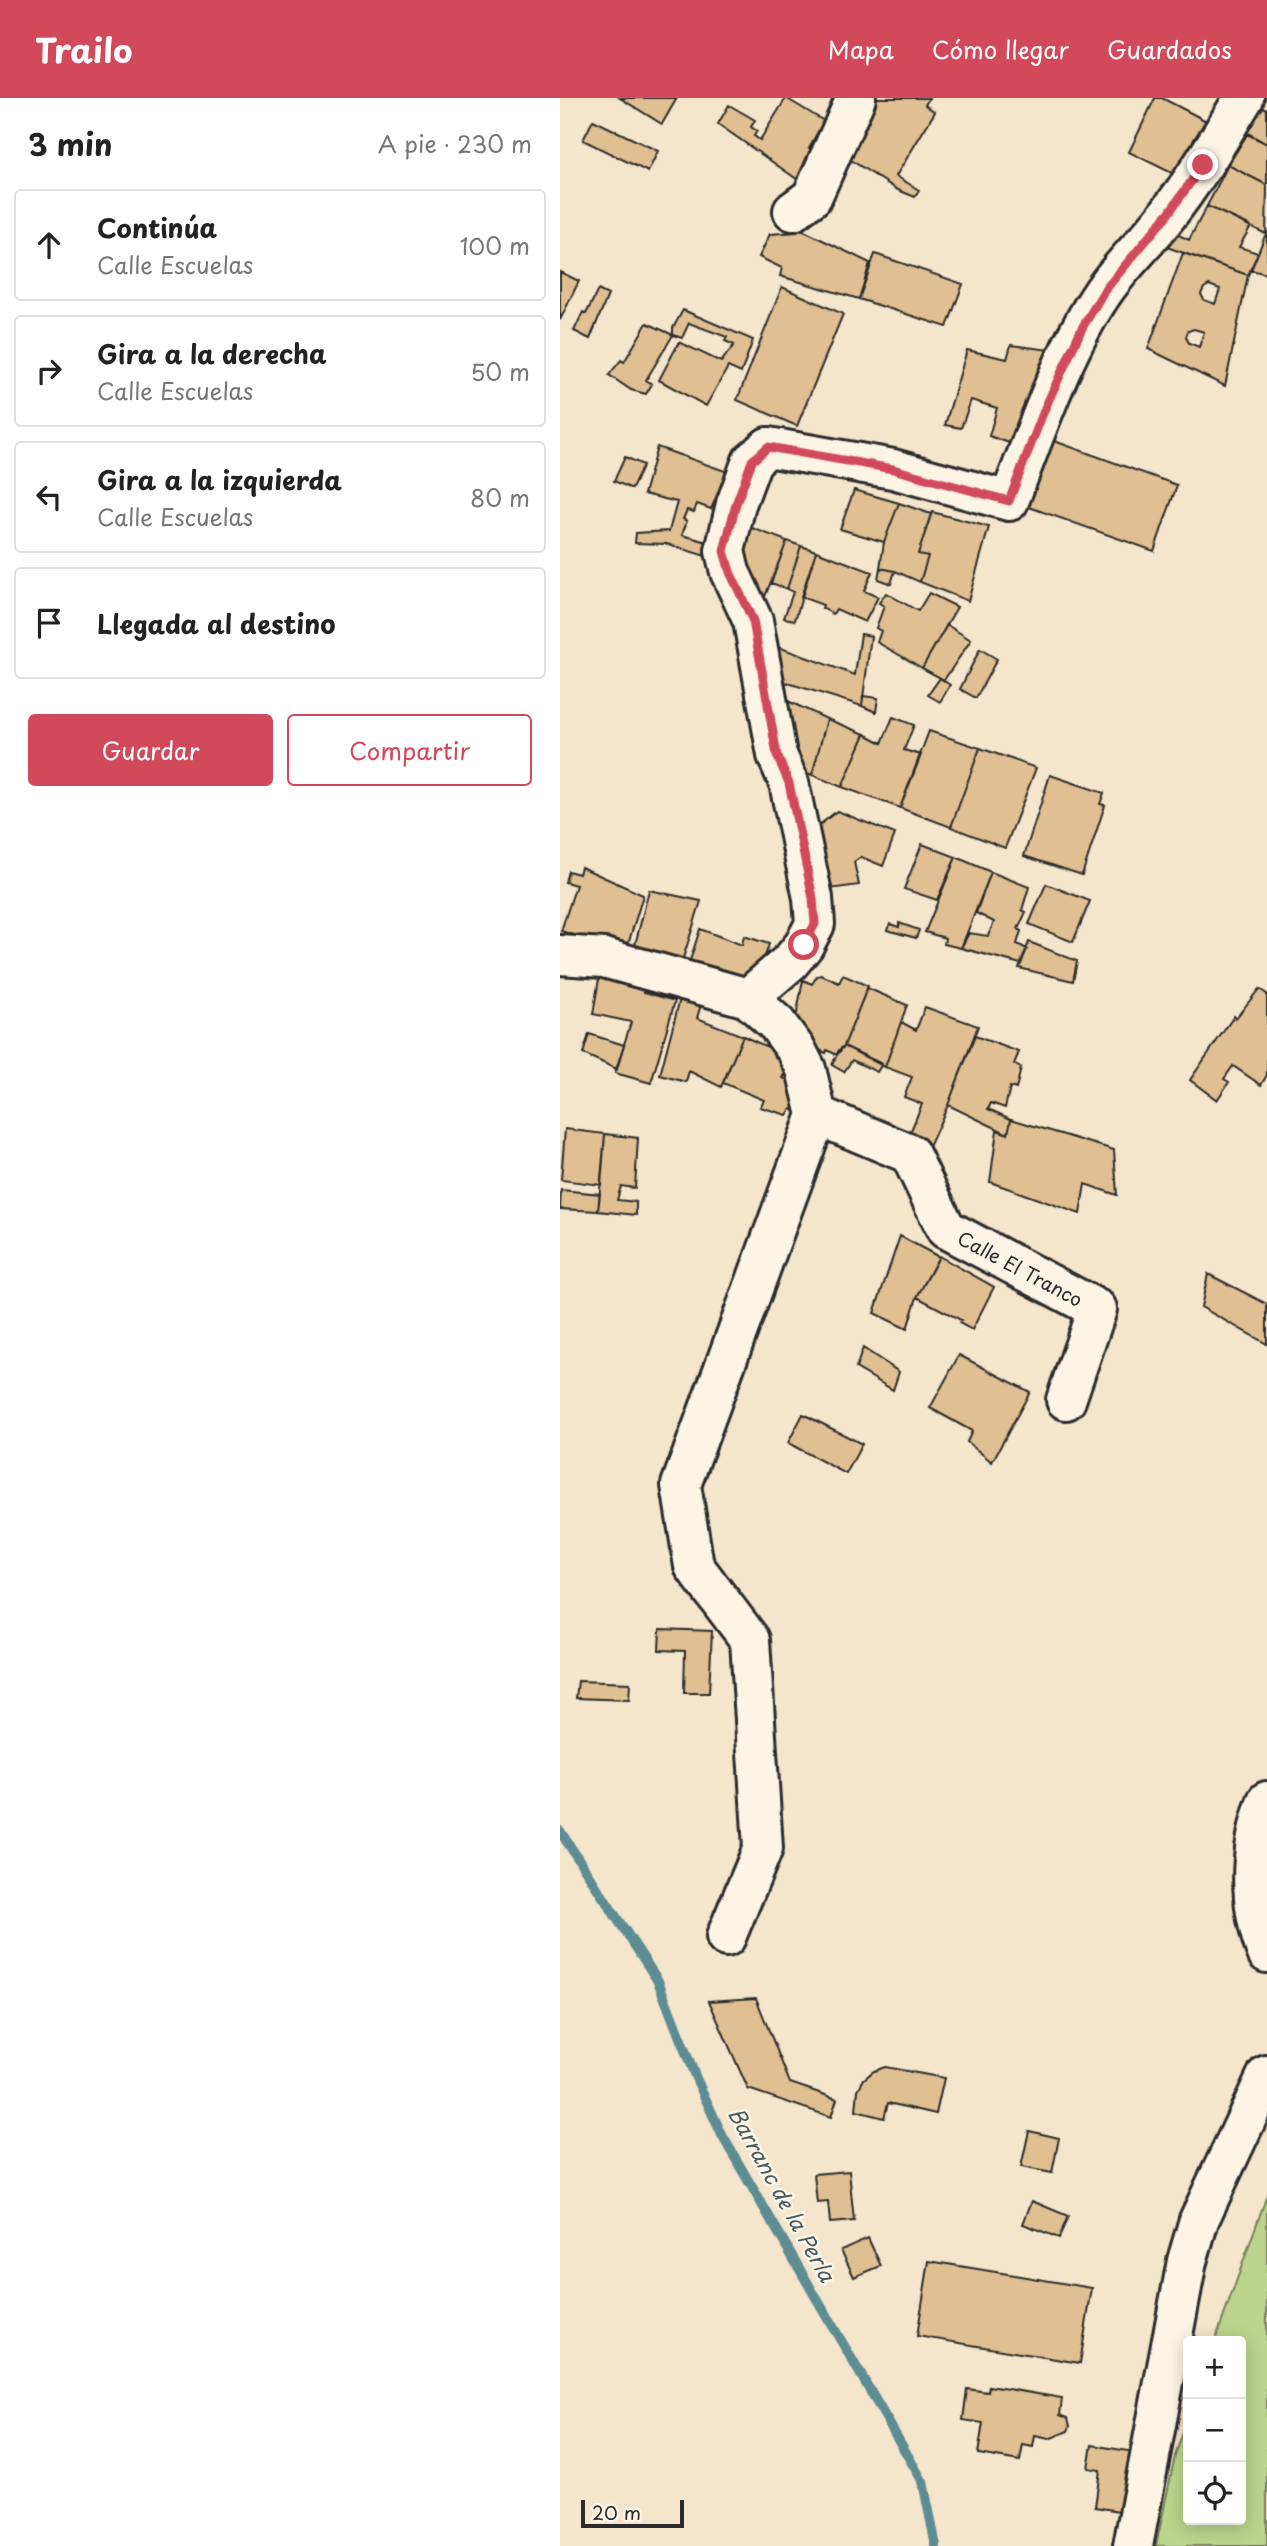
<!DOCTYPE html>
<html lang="es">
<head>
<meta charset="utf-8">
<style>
  :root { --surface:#fff; --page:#f2f2f2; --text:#222; --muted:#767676; --line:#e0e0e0; --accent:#d1495b }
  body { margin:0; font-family:"Playpen Sans",sans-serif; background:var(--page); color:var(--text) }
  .controls { position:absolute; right:21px; bottom:21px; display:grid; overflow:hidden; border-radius:7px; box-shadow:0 4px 18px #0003 }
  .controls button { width:63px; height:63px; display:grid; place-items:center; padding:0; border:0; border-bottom:2px solid var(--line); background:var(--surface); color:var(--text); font:35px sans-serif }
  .scale { position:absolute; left:21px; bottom:18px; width:103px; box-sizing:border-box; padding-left:7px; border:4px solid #2b2b2b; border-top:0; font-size:19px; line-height:24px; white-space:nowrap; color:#2b2b2b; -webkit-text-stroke:5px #fcf5e5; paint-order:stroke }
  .stop { position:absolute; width:21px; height:21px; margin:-16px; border:5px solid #d1495b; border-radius:50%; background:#fff }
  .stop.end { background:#d1495b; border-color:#fff; box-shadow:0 2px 7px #0008 }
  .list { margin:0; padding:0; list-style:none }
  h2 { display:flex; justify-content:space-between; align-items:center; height:91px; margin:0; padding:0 28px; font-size:30px }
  h2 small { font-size:23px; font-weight:400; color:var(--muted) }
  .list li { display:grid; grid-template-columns:46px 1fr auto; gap:21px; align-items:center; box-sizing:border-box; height:112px; margin:0 14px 14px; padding:0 14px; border:2px solid var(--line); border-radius:7px }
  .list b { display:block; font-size:26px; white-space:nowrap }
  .list p { margin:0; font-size:23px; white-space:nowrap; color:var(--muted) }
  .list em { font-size:23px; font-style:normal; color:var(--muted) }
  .actions { display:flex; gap:14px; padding:21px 28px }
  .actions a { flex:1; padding:16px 0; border:2px solid var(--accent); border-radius:7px; text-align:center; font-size:24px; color:var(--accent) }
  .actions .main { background:var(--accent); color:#fff }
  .icon { flex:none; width:38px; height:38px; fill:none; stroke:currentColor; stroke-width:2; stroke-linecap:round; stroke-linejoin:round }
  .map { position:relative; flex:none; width:707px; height:2448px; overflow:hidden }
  header { display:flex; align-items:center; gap:42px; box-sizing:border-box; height:98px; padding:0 35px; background:var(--accent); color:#fff }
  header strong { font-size:33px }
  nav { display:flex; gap:38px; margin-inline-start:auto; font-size:24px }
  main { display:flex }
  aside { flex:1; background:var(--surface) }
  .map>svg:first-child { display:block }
  .green { fill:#bcd48b; stroke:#74805b; stroke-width:2 }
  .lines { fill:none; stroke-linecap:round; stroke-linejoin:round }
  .stream { stroke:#5d8d93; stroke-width:10 }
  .building { fill:#e0c092; stroke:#2b2b2b; stroke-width:2; fill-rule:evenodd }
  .street-casing { stroke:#2b2b2b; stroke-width:44 }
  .street { stroke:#fcf5e5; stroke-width:38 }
  .route { stroke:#d1495b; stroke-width:9 }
  .labels { text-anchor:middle; stroke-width:5; stroke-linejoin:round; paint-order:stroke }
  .street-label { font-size:19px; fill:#2b2b2b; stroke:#fcf5e5 }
  .water-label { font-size:21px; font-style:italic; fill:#445c5f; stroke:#fcf5e5 }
</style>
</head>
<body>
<header>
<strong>Trailo</strong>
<nav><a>Mapa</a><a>Cómo llegar</a><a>Guardados</a></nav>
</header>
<main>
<aside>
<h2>3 min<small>A pie · 230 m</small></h2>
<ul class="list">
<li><svg class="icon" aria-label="ahead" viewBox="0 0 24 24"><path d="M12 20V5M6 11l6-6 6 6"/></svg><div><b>Continúa</b><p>Calle Escuelas</p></div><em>100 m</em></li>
<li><svg class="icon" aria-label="right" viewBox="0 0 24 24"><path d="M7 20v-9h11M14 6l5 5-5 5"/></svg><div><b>Gira a la derecha</b><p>Calle Escuelas</p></div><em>50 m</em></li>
<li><svg class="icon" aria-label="left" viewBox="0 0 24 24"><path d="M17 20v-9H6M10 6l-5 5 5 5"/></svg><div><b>Gira a la izquierda</b><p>Calle Escuelas</p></div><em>80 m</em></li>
<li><svg class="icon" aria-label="arrive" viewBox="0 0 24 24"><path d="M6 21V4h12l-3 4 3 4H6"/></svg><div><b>Llegada al destino</b></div></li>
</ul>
<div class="actions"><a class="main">Guardar</a><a>Compartir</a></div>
</aside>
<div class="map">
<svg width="707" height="2448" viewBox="0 0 707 2448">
  <rect width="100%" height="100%" fill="#f4e5cc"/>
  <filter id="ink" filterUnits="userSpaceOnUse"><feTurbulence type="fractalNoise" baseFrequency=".0143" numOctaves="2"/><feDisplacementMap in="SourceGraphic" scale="14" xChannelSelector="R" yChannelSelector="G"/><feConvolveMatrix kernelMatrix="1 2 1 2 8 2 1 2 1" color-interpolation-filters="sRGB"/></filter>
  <g filter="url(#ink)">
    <path class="green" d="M707,2097V2448H596L615,2358L628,2320V2422H681V2243H655Z"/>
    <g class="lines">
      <path class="stream" d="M0,1733L98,1883L135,1978L163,2039L363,2384L376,2448"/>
    </g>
    <path class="building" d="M60,0H117L102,26Z
      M226,0L264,23L249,50L262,58L244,86L158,26L169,7L195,22L191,29L197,33L194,38L200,42Z
      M312,0H369L365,7L375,14L336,78L359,92L355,99L338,92L281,56Z
      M595,0H602L656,28L622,80L569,54Z
      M696,5L707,11V46L679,32Z
      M33,22L98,53L88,74L23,42Z
      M688,35L707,46V87L668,67Z
      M668,67L707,87L706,136L647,108Z
      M647,108L691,128L679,149L698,155L688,177L601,147L606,131L629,142Z
      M240,131L310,165L299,201L220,178L222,170L199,159L210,136L237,134Z
      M707,133V176L691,172Z
      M623,155L688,177L665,288L588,251ZM649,187L660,191L655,206L644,202L641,196L644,190ZM634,231L644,234L639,249L629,245L626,239L628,233Z
      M315,156L403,186L387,229L299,201Z
      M0,174L19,183L0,222Z
      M222,189L283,216L237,328L177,302Z
      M38,192L48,197L30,241L14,233L23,214L26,216Z
      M123,212L193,242L181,275L168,269L146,308L99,282L119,244L161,264L174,247L165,243L167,239L129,225L122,240L113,237V230Z
      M87,225L113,237L86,282L92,286L86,296L71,292L49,277L61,262L64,264Z
      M451,247L498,253L461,349L429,338L437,310L411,302L401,330L385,327L407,252L447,261Z
      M483,339L617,387L594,453L460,406Z
      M97,349L168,374L151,411L137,406L134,414L127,412L123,421L127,423L122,437L155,446V461L107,446L75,445L76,435L109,433L117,404L84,396Z
      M65,359L83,367L72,391L54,383Z
      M294,392L339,405L324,444L280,431Z
      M339,405L371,416L358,456L368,458L360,484L335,473L320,470L324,444Z
      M372,414L429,429L408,503L360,484L368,458L358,456Z
      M181,426L227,443L202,506L172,448Z
      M227,443L241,448L227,491L211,485Z
      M241,448L256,453L235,522L224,520L233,494L227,491Z
      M256,453L312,474L304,493L318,499L305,524L276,511L273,516L262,510L263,507L241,499Z
      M320,470L335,473L331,486L318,481Z
      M326,495L358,513L369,495L397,509L362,570L317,544L321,533L316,530L324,508L319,505Z
      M387,527L411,542L384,582L362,570Z
      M301,536L311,538L302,608L215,581L210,546L295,577Z
      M420,551L437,561L416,600L400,591Z
      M380,580L390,587L380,604L368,597Z
      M303,598L318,600L316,614L302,608Z
      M230,604L267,621L252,677L231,669L220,608Z
      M333,619L354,627L344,652L361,657L340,710L282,689L305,636L322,645Z
      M267,621L305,636L282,689L252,677Z
      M369,633L420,650L391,729L340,710Z
      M420,650L476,670L445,750L391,729Z
      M490,677L544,695L540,706L545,707L522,777L464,758Z
      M277,713L335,736L323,768L301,759L294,764L299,787L263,792L252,733Z
      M362,746L396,759L377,802L344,791Z
      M396,759L431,774L401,850L384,846L385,840L365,834Z
      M21,769L83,797L66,853L1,833L16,787L5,784L8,773L19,776Z
      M431,774L469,789L462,812L466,814L458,831L461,833L457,846L467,851L461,866L401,850L409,835L428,838L434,824L416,815Z
      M486,786L530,803L513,844L469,826Z
      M89,792L141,803L120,870L73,855Z
      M339,825L359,832L356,840L327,832L330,826L339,829Z
      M140,831L182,847L184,838L209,846L200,874L178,888L127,872Z
      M469,844L517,863L513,883L459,870Z
      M40,875L87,885L84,894L115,903L91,985L55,975L71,924L33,916Z
      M261,877L279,885L283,877L308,888L284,948L277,957L267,952L266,955L240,943L233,936L243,882L252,886L257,878Z
      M307,890L347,907L325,969L284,948Z
      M699,891L707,896V977L701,987L673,968L664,981L669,984L657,1002L630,982L674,918L676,920Z
      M122,893L143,900L137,920L183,938L161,989L129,973L126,984L100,977Z
      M365,909L418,928L388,1007L367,1053L347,1042L362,1006L344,999L352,979L325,969L341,924L356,932Z
      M29,936L64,947L57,971L23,956Z
      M183,938L221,955L231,965L223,980L237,986L243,1017L231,1011L227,1017L200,1009L204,1002L163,985Z
      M415,938L459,954L454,966L461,970L456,991L450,989L445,1010L431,1005L428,1011L451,1021L448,1036L388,1007Z
      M284,948L322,966L317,974L292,962L284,974L272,967L279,952Z
      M451,1021L554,1052L557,1097L525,1086L520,1116L430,1084L437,1032L448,1036Z
      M5,1031L45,1036L41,1087L1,1082Z
      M45,1036L78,1040L75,1090L61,1088L57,1102L76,1104V1117L38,1113Z
      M1,1092L40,1096L38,1113L0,1111Z
      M340,1138L379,1159L357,1199L347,1231L314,1215Z
      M379,1158L434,1189L412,1232L399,1225L401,1222L357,1199Z
      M648,1176L707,1206V1246L641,1209Z
      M303,1250L339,1274L333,1292L296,1270Z
      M399,1257L470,1294L432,1364L407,1344L412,1333L370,1310Z
      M243,1316L302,1346L286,1376L228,1345Z
      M100,1531L152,1533L149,1595H124L125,1553L99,1552Z
      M18,1583L70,1585L69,1602L16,1600Z
      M196,1900L230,1985L277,2001L271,2019L188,1991L149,1903Z
      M325,1969L384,1980L376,2016L328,2005L324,2020L296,2013L298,1992L304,1981L314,1973Z
      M469,2033L499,2040L492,2075L461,2069Z
      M289,2073L294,2123L270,2125L268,2104L257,2105L254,2076Z
      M472,2103L508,2118L499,2140L463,2126Z
      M308,2140L321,2168L294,2179L281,2152Z
      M369,2163L532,2190L520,2265L357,2238Z
      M429,2288L502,2300L500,2317L508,2320L510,2328L508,2333L489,2341L475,2338L473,2349L463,2347L460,2363L418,2356L423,2325L403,2322L407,2291L428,2294Z
      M532,2347L574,2354L565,2414L535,2409L540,2372L528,2370Z"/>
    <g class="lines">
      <defs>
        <path id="street" d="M233,113L252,99L296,0
          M0,857L44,860L188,900L217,926L237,953L246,971L257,1017L350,1056L386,1131L537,1211L506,1302
          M188,900L231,863L244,847L255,826L253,800L229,685L217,657L193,523L170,474L165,453L176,406L192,363L208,349L333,371L449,403C476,335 502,254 543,194C562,166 588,143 608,116C637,79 660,39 684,0
          M707,1703C689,1751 688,1807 707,1855
          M166,1839L203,1750L190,1542L134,1468L121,1387L257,1017
          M573,2448L627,2163L639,2122L707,1977"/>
      </defs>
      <use href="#street" class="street-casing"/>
      <use href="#street" class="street"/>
    </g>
  </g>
  <g class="lines" filter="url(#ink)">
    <path class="route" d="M244,847L255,826L253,800L229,685L217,657L193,523L170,474L164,453L176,406L192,363L208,349L333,371L449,403L485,310L522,230L544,193L608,116L643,67"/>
  </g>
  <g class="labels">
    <g class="street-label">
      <text transform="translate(460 1171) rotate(28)" y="7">Calle El Tranco</text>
    </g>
    <g class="water-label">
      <text transform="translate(221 2097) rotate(61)" y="7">Barranc de la Perla</text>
    </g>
  </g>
</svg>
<div class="controls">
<button>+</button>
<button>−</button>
<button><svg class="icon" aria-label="locate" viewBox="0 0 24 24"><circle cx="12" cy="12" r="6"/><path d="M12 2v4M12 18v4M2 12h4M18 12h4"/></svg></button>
</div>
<div class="scale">20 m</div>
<div class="stop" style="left:244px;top:847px"></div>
<div class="stop end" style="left:643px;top:67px"></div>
</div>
</main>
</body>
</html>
